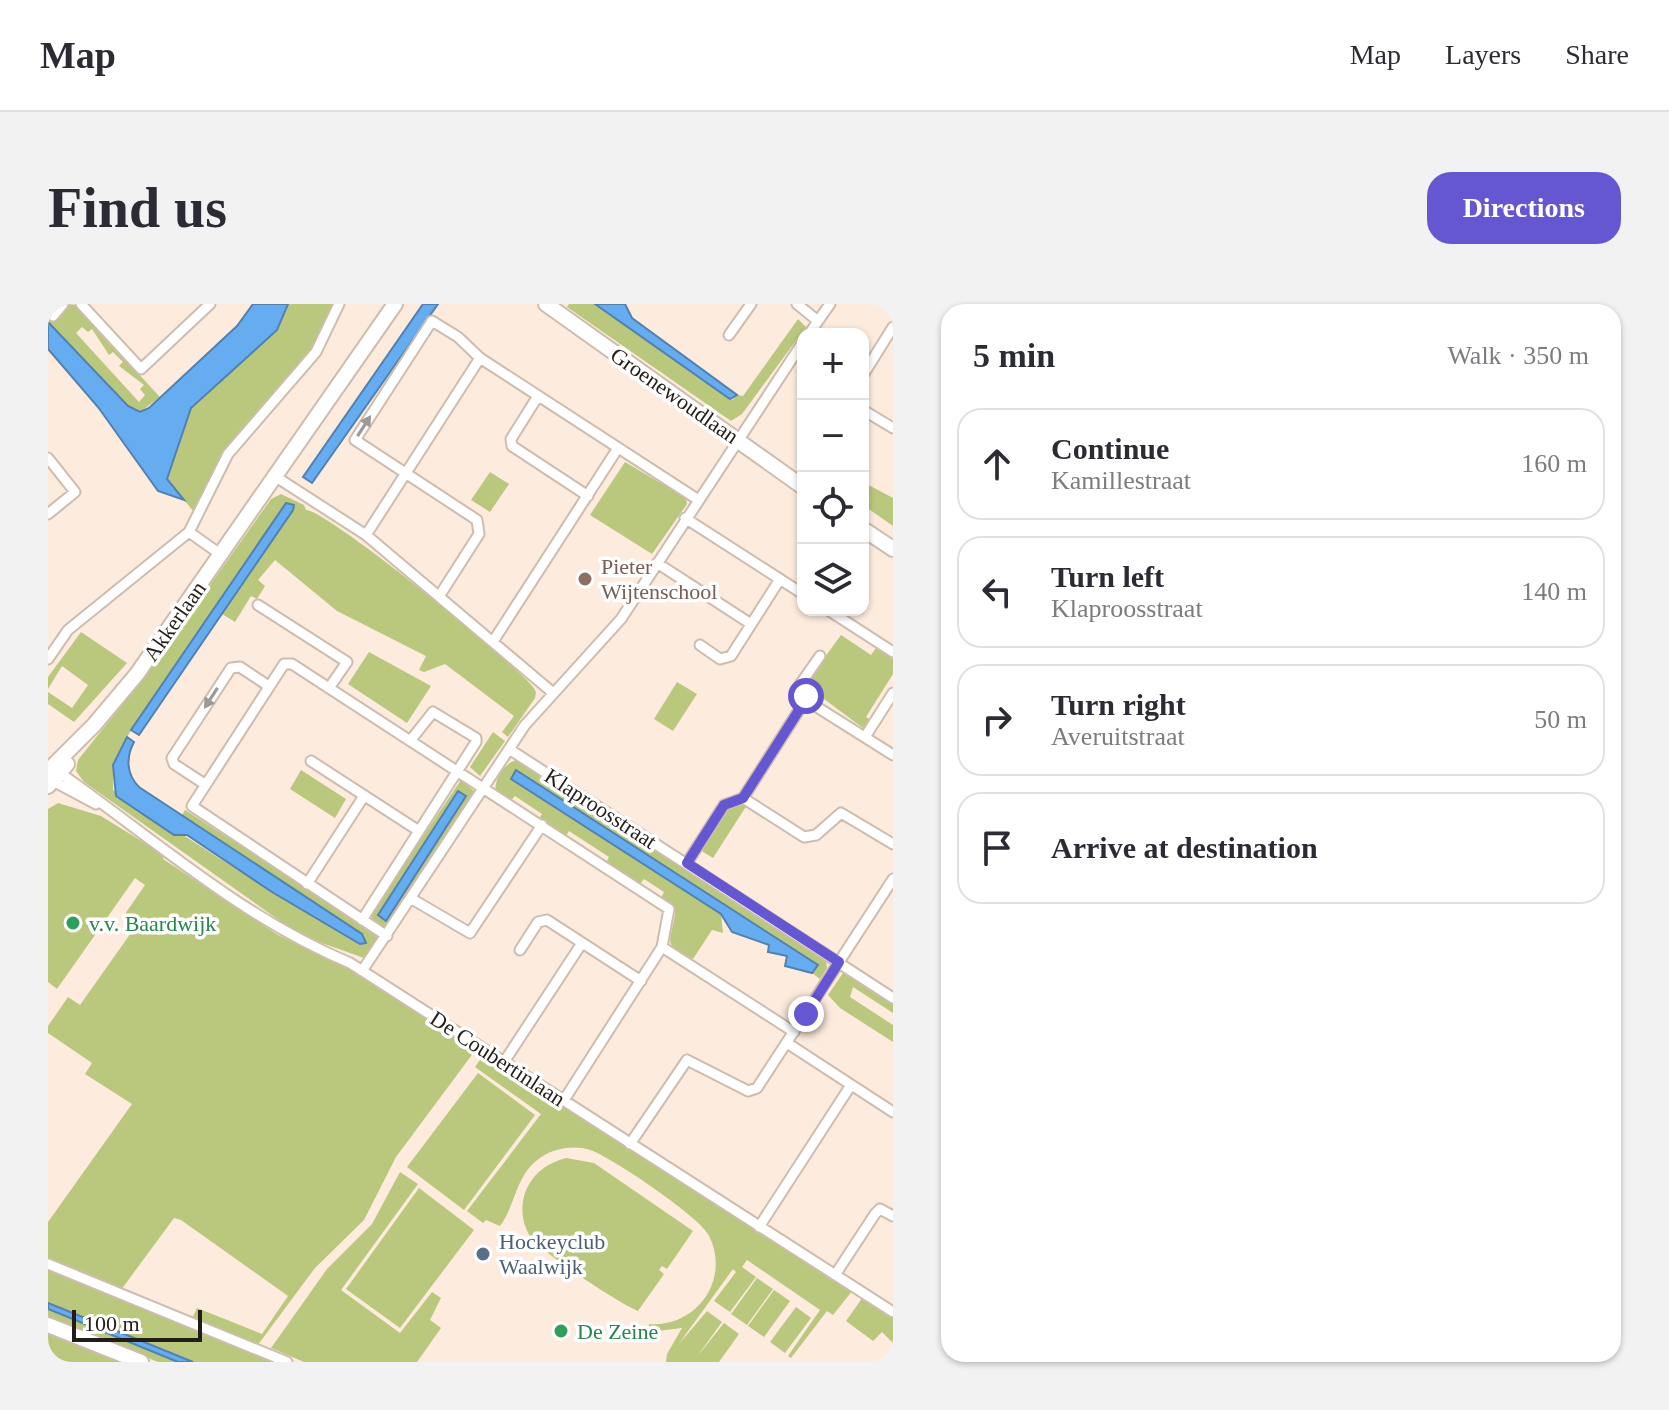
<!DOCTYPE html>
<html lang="en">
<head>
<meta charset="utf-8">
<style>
  :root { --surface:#fff; --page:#f2f2f3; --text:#2b2b33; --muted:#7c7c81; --line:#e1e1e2; --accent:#6557d1 }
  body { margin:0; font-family:Georgia,serif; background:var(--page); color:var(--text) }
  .controls { position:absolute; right:24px; top:24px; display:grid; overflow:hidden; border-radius:16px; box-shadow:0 2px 6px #0004 }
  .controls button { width:72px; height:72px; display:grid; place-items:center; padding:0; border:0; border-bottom:2px solid var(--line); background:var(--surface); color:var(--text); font:40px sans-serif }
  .scale { position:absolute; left:24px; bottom:20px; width:130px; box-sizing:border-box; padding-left:8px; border:4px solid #231d18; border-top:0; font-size:22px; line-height:28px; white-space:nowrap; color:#231d18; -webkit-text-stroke:6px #fff; paint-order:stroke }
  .stop { position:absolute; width:24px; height:24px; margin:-18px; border:6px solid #6557d1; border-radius:50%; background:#fff }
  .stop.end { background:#6557d1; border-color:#fff; box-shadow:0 2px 8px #0008 }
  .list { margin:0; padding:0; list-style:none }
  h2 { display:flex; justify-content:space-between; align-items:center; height:104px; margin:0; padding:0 32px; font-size:34px }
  h2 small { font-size:26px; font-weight:400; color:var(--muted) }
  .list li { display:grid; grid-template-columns:52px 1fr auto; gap:24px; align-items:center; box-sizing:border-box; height:112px; margin:0 16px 16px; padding:0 16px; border:2px solid var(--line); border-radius:24px }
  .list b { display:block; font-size:30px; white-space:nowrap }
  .list p { margin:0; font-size:26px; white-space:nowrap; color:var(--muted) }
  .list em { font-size:26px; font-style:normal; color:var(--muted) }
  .icon { flex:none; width:44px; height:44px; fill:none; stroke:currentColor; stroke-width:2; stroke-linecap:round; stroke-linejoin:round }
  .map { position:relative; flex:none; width:845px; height:1058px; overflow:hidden; border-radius:24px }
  header { display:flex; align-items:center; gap:48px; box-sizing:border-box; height:112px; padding:0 40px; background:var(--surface); border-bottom:2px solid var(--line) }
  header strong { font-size:38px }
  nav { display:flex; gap:44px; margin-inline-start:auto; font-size:28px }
  .intro { display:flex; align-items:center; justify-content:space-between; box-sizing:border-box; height:192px; padding:0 48px }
  h1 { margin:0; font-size:56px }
  .button { padding:20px 36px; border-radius:24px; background:var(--accent); color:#fff; font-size:28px; font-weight:700 }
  main { display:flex; gap:48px; padding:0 48px }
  aside { flex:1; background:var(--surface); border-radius:24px; box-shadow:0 2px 6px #0004 }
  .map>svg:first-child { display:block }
  .green { fill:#bac87d; fill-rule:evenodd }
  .water { fill:#66acf1; stroke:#5281b0; stroke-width:2 }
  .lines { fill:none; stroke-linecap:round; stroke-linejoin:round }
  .street-casing { stroke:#cebdaf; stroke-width:13 }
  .secondary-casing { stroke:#cebdaf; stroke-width:18 }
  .street { stroke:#fff; stroke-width:9 }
  .secondary { stroke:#fff; stroke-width:14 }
  .oneway { fill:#9c9997 }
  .route { stroke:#6557d1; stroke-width:10 }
  .education-dot { fill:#8d6e63; stroke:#fff; stroke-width:3 }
  .leisure-dot { fill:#2e9e5b; stroke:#fff; stroke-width:3 }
  .service-dot { fill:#5c6f8a; stroke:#fff; stroke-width:3 }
  .labels { text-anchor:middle; stroke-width:7; stroke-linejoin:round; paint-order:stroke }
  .street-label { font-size:22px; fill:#231d18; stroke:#fff }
  .education-label { font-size:22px; fill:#785e54; stroke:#fff; text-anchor:start }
  .leisure-label { font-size:22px; fill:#27864d; stroke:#fff; text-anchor:start }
  .service-label { font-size:22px; fill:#4e5e75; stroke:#fff; text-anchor:start }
</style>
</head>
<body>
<header>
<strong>Map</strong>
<nav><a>Map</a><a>Layers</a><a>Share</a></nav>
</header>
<div class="intro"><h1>Find us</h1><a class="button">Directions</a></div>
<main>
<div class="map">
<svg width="845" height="1058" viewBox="0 0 845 1058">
  <rect width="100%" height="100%" fill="#fdebdd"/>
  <path class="green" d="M21,0L27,1L112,93L92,108L80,102L0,18V12L6,17ZM34,23L40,28L44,25L61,51L65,48L75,58L71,62L96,81L92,85L97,91L91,98L28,29Z
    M240,0H287L265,46L186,134L146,208L119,175L143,104L229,26Z
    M521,0H547L684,96L689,91L695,92L750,15L758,23L694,110L683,117L519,3Z
    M577,158L638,194L639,200L604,250L542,211Z
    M442,168L461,180L442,208L423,196Z
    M815,178L845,194V222L815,201Z
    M233,190L256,201L258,206C279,206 467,358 485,383C489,389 488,388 487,394L460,433L454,428L466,412L397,360L376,368L371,366L378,352L289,307L227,256L210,276L217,282L209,295L203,292L187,318L174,310L245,206L238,199L76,437L65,461V486L224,588L317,634L134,511L137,506L327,628L330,635L316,654L257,633L235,619L36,478L28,467L30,456L101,367L223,195Z
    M33,328L79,359L26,418L0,400V388L24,404L40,381L14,362L0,385V373Z
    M793,331L823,351L828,344L845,355V370L818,413L823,416L815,424L768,389L765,394L753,386Z
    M321,348L383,382L359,419L300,380Z
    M629,378L649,390L625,427L606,415Z
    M445,428L457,437L432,472L422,463Z
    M469,456L778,656L779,664L772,675L764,669L769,660L469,467L464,475L673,610L675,629L664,626L645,655C614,639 622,642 627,610L613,594L616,588L596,575L592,580L558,559L561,553L521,527L518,532L491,515L494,510L467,492L462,497L448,488C445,476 457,458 469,456Z
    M253,466L298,495L287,514L242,485Z
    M413,476L427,488L339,622L333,623L324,616V608Z
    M10,499L53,512L116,551L115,555L230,631L304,665L429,744L348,853L316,916L267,964L209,1042L144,1015L149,1004L214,1030L240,992L133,916L126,914L73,986L0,957V918L84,800L37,770L44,759L0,729V722L20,693L32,701L90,619L77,610L97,581L87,574L9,685L0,678V505Z
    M689,499L699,501L665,554L652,546L678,504Z
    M795,669L845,699V709L805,683L802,693L845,721V738L792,704L780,691Z
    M436,750L805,986L785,1011L779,1007L743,1054L740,1052L772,1006L699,956L694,963L708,973L682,1008L666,997L688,968L685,965L630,1041L659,1007L674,1018L648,1054L676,1019L691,1030L671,1058H618L619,1050L634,1024L601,1028V1020C649,1024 684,974 660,930C650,912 562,852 542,846C527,841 508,844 495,852C467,869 469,899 452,922L438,916L435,919L419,907L493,810L427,763Z
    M430,769L487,811L416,906L359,863Z
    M518,854L546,859L645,927L619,965L614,962L611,966L616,970L590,1007C572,1000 491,947 482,932C473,918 472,899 479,884C488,867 500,859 518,854Z
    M352,868L370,880L293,986L352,1029L384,988L393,994L382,1016L393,1024L369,1058H256L223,1044L279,965L324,920Z
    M371,884L426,926L352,1024L298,985Z
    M0,965L225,1058H145L0,999Z
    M709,974L725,985L699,1021L683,1010Z
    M726,986L742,997L716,1033L700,1022Z
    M815,993L845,1012V1039L834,1028L825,1037L798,1017Z
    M748,1003L763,1014L737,1049L722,1038Z
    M0,1005L130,1058H110L0,1015Z
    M0,1028L76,1058H0Z"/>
  <path class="water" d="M205,0H240L229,26L143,104L119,175L136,196L110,187L50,103L0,45V18L80,102L92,108L101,104L189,22Z
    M375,0H390L264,179L255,173Z
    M547,0H577L584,14L689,91L682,95Z
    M238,199L246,201L245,206L91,431L83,426Z
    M79,433L86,438C78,453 78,470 91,483L314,630L318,639L312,640L224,588L139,531H126L68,492L65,461Z
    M468,466L770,661L764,669L737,662L739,652L720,648L721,641L684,628L673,610L463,475Z
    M410,487L418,492L338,617L330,611Z
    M0,999L145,1058H130L0,1005Z"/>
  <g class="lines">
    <defs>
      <path id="street" d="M33,0L93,65L162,0
        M749,0L770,17
        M5,12L15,0
        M761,30L782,0
        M681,31L703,0
        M815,71L845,23
        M490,92L463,135L464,142L540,192
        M815,106L845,124
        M0,154L27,188L0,210
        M225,171L318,231L504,388
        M637,214L755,290
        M141,228L172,250
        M318,231L432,54
        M609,259L703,320
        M392,291L431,230L429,216L307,136L384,17L410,33L432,54L649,195
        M210,301L299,358L281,384
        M780,306L845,348
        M446,336L570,144
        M652,341L672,355L683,352L732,275
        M0,355L20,326L141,228L180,150L268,48L291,0
        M761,398L845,451
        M817,433L845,389
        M461,445L845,694
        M263,457L371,527
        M12,469C106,535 194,614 302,659L845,1008
        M5,477L48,500
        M155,479L126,460L124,454L183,364L192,363L219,381
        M695,494L756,533L768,531L793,509L845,540
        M639,559L676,501L695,494L753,403L761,398L751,382L772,352
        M259,580L316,492
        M364,595L422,629L494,521
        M314,616L428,438V434L385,408L362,437
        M339,632L144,502L236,360H244L621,605L614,643L516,796
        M614,643L746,728
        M472,646L490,618L499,616L593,677
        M314,667L477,421L573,315L755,38
        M739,739L845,808
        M456,758L534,639
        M582,840L639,756L700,787L709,784L845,575
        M711,923L803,781
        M0,960L239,1058
        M787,971L827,910L832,905L845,912"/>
      <path id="secondary" d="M498,0L755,183
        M815,225L845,245
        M0,467L46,421L89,370L347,0
        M0,482L19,460
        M0,1021L93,1058"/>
    </defs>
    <use href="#street" class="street-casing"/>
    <use href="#secondary" class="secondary-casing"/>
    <use href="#street" class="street"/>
    <use href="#secondary" class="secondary"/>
  </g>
  <defs><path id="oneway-solid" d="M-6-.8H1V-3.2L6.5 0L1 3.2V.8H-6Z" transform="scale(2)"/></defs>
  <g class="oneway">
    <use href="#oneway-solid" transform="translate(316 122) rotate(-57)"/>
    <use href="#oneway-solid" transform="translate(163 394) rotate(123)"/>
  </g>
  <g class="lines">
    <path class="route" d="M758,710L791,658L639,559L676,501L695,494L753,403L761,398L758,392"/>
  </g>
  <circle class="education-dot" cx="537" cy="275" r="8"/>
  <g class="leisure-dot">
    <circle cx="25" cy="619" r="8"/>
    <circle cx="513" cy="1027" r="8"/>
  </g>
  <circle class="service-dot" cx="435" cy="950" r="8"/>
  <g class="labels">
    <g class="street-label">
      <text transform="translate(627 91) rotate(35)" y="8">Groenewoudlaan</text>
      <text transform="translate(126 317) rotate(-55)" y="8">Akkerlaan</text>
      <text transform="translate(553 504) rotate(33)" y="8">Klaproosstraat</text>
      <text transform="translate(450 754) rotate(33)" y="8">De Coubertinlaan</text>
    </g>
    <g class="education-label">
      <text x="553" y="270">Pieter<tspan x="553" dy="25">Wijtenschool</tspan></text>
    </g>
    <g class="leisure-label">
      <text x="41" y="627">v.v. Baardwijk</text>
      <text x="529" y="1035">De Zeine</text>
    </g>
    <g class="service-label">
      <text x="451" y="945">Hockeyclub<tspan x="451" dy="25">Waalwijk</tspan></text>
    </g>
  </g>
</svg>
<div class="controls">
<button>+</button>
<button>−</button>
<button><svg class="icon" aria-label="locate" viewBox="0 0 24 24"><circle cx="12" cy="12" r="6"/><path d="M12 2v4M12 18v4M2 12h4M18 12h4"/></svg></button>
<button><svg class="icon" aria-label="layers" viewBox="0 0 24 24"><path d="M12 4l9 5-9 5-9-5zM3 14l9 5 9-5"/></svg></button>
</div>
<div class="scale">100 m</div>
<div class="stop" style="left:758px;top:392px"></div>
<div class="stop end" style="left:758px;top:710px"></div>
</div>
<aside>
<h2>5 min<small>Walk · 350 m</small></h2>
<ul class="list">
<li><svg class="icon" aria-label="ahead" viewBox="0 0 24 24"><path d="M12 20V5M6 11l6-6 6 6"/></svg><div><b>Continue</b><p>Kamillestraat</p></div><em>160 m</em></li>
<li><svg class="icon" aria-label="left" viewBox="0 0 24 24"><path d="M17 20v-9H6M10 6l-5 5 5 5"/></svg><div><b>Turn left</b><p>Klaproosstraat</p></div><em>140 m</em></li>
<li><svg class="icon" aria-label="right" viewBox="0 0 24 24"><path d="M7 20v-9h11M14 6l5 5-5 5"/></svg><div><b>Turn right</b><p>Averuitstraat</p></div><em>50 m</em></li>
<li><svg class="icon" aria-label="arrive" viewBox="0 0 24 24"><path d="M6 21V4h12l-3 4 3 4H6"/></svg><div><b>Arrive at destination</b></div></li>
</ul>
</aside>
</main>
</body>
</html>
